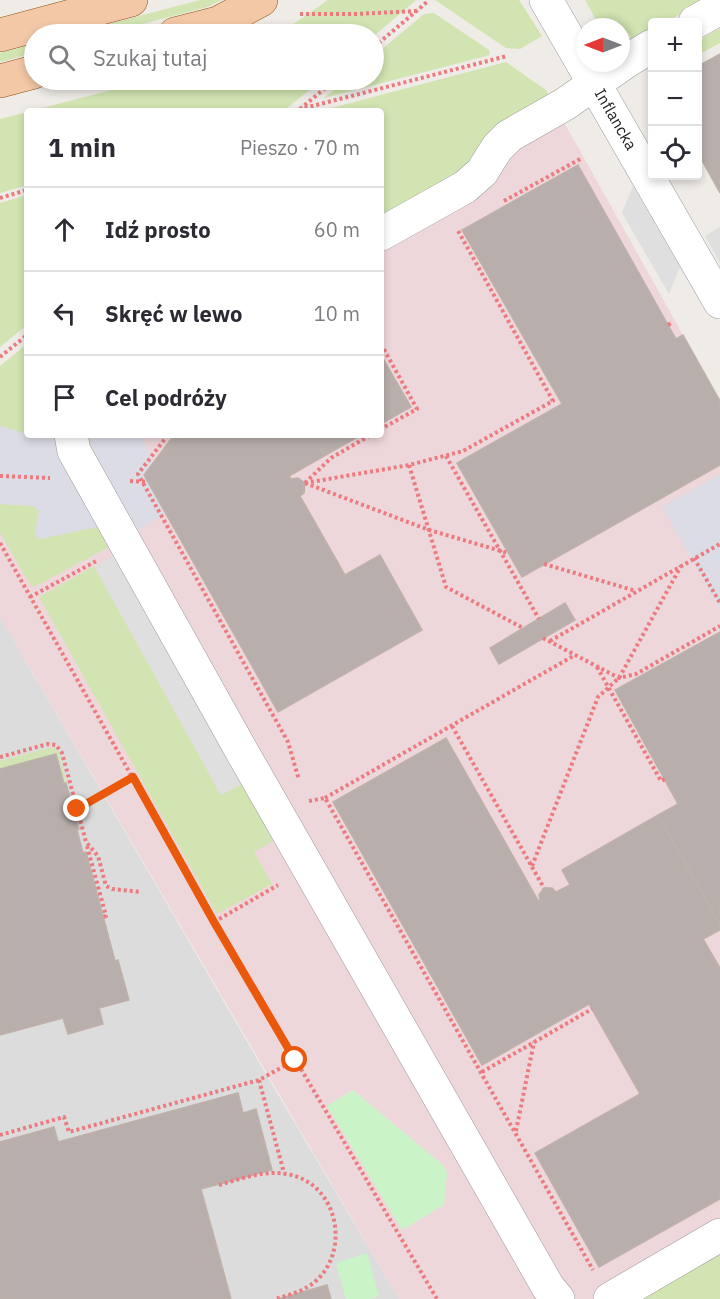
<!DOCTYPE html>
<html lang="pl">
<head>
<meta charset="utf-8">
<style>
  :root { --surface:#fff; --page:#f2f2f3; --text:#2b2b33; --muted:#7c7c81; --line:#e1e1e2 }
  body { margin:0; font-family:"IBM Plex Sans",sans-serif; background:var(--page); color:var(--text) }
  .controls { position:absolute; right:18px; top:18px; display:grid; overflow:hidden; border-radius:6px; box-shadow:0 3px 9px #0003 }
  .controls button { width:54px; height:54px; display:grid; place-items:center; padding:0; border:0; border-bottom:2px solid var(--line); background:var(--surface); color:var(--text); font:30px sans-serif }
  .compass { position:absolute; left:576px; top:18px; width:54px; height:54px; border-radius:50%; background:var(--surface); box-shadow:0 3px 9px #0003; rotate:270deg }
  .stop { position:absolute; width:18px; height:18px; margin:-14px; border:4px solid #ea580c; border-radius:50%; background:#fff }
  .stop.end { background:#ea580c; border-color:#fff; box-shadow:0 2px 6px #0008 }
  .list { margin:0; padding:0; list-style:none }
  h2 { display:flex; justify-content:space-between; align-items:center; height:78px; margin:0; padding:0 24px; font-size:26px }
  h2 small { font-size:20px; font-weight:400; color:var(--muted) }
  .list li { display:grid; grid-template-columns:39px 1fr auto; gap:18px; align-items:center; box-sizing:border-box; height:84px; padding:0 24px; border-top:2px solid var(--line) }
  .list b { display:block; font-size:22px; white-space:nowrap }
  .list em { font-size:20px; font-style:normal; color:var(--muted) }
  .icon { flex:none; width:33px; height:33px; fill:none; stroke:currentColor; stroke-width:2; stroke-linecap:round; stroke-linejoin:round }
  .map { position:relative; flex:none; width:720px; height:1299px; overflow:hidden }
  .search { position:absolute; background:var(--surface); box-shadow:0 3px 9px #0003; left:24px; top:24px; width:360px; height:66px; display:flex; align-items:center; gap:15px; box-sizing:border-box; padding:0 21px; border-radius:33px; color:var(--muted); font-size:22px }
  .panel { position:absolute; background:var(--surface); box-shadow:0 3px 9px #0003; left:24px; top:108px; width:360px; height:330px; border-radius:6px }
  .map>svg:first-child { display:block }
  .residential { fill:#dddcdc }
  .commercial { fill:#eed7da }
  .grass { fill:#d1e4b1 }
  .park { fill:#caf4c8 }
  .parking { fill:#dfdfdf }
  .plaza { fill:#dbdce5 }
  .building { fill:#b8afac; stroke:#bfb1aa; stroke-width:1.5 }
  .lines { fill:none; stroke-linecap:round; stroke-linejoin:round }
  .minor-casing { stroke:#9c9c9c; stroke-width:34 }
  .major-casing { stroke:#8b510f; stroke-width:34 }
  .path { stroke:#ec7a7e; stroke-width:4; stroke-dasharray:3 3; stroke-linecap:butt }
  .minor { stroke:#fff; stroke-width:33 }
  .major { stroke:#f3c8a7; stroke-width:33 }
  .route { stroke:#ea580c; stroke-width:8 }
  .labels { text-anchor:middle; stroke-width:4.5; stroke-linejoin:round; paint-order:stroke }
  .street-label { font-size:16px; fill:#1f1f1f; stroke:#fff }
</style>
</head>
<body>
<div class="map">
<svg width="720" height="1299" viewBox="0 0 720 1299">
  <rect width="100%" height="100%" fill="#efebe6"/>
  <path class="residential" d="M0,617L267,1076L399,1299H0Z"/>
  <path class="commercial" d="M546,90L720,401V474L663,508L720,609V1253L642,1299H399L0,617V420L27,435H381V186Z"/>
  <path class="grass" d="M200,0H222L207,7L104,34H71Z
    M328,0H416L374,36V34H279Z
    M435,0H519L542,36L520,49L506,48Z
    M585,0H706L666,22H652V30L633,41L627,31L621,33V27H600Z
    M434,13L489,50L490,55L324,98L346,80H374V56L424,14Z
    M720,28V43L698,55V41Z
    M34,44V53L0,62V53Z
    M506,62L546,90L549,95L490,131L463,170L381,219V111H320Z
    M150,80H322L287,108L278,111H31Z
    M27,112V185L0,193V119Z
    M27,195V325L0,347V203Z
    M27,344V434L0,426V366Z
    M0,504L34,506L39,511L35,535L40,539L97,527L109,547L34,587L31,586L0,533Z
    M94,566L221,795L242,784L276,839L254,852L272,884L217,914L39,597Z
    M49,748H55L59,753L66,783L64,784L56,754L0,769V761Z
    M720,1253V1299H642Z"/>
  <path class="park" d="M353,1090L444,1166L447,1173L444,1205L402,1230L327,1106Z
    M367,1253L379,1296L370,1299H346L336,1263Z"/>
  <path class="parking" d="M633,186L680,267L669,294L622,213Z
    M720,227V263L705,236Z
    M115,555L242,784L221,795L94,566Z"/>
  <path class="plaza" d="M0,426L48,440L53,435H141L174,509L109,547L97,527L40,539L35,535L39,511L34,506L0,504Z
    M720,474V609L662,507Z"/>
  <path class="building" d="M720,54V193L698,153V66Z
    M578,165L676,339L683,335L720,401V465L522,577L457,463L562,404L462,230Z
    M381,355L411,407L381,424Z
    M174,435H361L289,476L291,479L298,478L305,483L304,493L300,496L345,575L380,555L422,630L278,712L144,475Z
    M565,603L575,620L499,664L490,648Z
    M720,632V925L658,815L678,804L615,690Z
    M446,738L539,902L540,901L539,895L544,888H552L556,892L570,885L562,870L658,815L720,925V930L703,939L720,968V1199L599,1267L535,1153L640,1094L589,1004L482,1065L333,802Z
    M56,754L64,784L66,783L79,829L77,830L83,853L86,852L115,961L118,960L129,1000L99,1008L103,1024L68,1034L63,1018L0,1035V769Z
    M238,1093L243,1113L256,1109L272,1170L201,1189L231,1299H0V1142L54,1127L58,1142Z
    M327,1285L331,1299H278Z"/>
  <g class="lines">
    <defs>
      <path id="minor" d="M546,0L720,302
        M695,22L720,8
        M381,234L465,187L482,172L497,148L509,136L565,104L630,59L652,46
        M71,435L74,451L241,750L548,1287L558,1299
        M610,1299L720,1235"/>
      <path id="major" d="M175,34L218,23L261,0
        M0,35L131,0
        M0,81L34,72"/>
    </defs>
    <use href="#minor" class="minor-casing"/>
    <use href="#major" class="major-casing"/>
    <path class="path" d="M300,14H356L416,11
      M374,47L427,2
      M300,109L335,80
      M293,111L507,56
      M0,198L27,190
      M504,201L582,158
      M668,325L673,322
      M381,344L417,409L381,429
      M0,357L27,335
      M168,435L138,474L288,742L299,780
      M446,456L539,619
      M409,465L446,587L523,628
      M0,476L50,478
      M130,481L148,482
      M305,483L409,465L463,451L553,401L457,229
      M305,483L429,530L508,553
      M305,483L331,458L371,435
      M0,543L214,922L437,1299
      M694,558L720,603
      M544,564L636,591
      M30,597L98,560
      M543,638L619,678L636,674L720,626
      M550,641L720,544
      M597,667L661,781L665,779
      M452,726L544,888
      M0,757L48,744L56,745L62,753L86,842L98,856L106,886L112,889L141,892
      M325,798L575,655
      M309,801L325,798L593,1270
      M77,809L133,777
      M87,846L106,916L103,917
      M532,866L598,697L619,678L681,566
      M214,922L278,885
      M482,1072L592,1009
      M259,1080L284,1173
      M516,1131L534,1042
      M0,1135L64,1117L69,1132L259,1080L295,1060
      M219,1185C241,1179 264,1170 286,1174C335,1181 351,1244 319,1278C307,1290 291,1295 274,1299"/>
    <use href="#minor" class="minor"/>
    <use href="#major" class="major"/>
  </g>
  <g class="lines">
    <path class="route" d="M77,809L133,777L214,922L295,1060"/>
  </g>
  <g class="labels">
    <g class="street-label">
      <text transform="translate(616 119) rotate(60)" y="6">Inflancka</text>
    </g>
  </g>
</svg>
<div class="controls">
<button>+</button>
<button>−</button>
<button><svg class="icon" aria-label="locate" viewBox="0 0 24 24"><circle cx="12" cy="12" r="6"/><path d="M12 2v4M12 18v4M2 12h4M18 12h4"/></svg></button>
</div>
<svg class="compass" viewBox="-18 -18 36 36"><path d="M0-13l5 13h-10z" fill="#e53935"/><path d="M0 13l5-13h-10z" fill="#7c7c81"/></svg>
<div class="stop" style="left:295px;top:1060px"></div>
<div class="stop end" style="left:77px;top:809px"></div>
<div class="search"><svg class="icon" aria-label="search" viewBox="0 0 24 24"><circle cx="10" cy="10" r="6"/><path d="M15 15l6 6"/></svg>Szukaj tutaj</div>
<section class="panel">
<h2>1 min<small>Pieszo · 70 m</small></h2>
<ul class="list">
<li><svg class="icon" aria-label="ahead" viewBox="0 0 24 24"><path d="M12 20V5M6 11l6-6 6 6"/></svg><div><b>Idź prosto</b></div><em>60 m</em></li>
<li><svg class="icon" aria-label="left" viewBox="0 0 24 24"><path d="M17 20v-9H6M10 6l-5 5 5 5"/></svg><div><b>Skręć w lewo</b></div><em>10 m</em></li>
<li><svg class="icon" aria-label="arrive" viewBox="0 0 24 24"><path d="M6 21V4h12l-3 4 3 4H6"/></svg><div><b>Cel podróży</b></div></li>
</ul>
</section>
</div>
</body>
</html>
